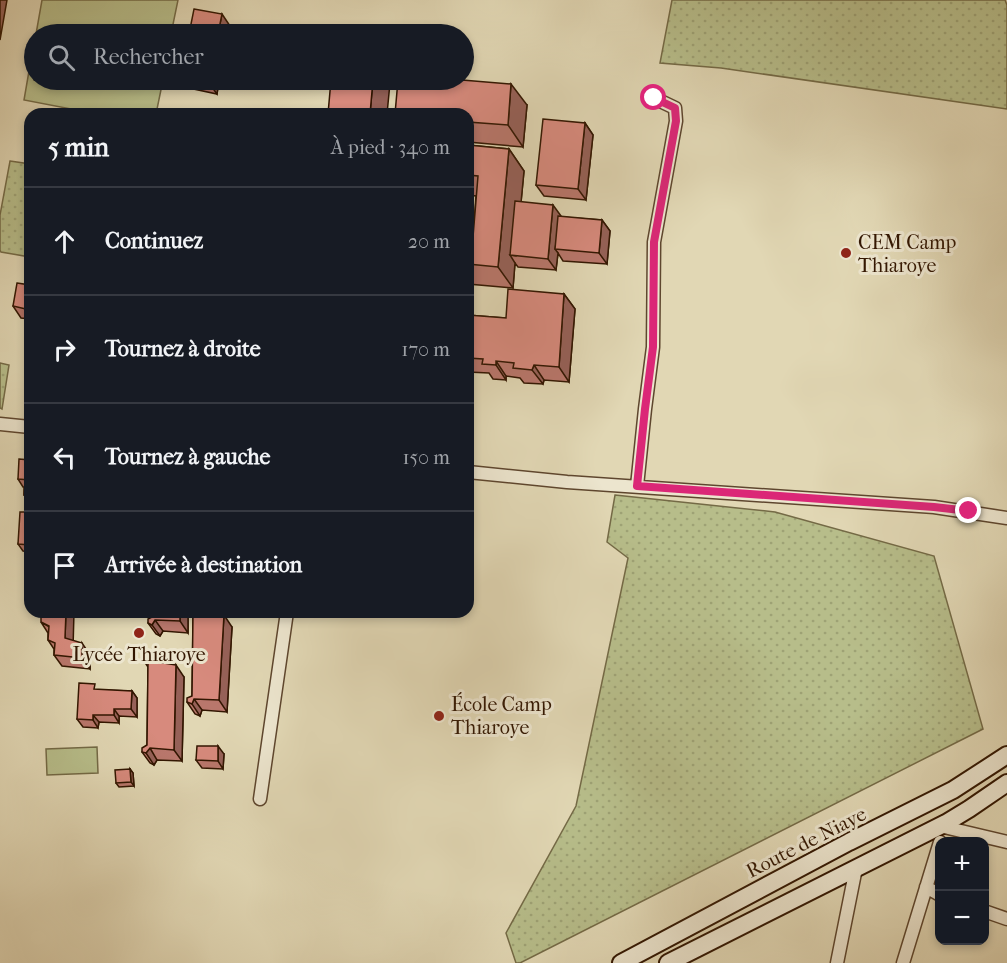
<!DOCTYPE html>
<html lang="fr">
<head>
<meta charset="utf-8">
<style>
  :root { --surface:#171b24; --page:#242831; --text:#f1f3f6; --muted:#9ea1a6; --line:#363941 }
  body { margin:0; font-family:"IM FELL French Canon",serif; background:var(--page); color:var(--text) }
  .controls { position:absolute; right:18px; bottom:18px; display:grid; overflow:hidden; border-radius:12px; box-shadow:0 3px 9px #0003 }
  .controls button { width:54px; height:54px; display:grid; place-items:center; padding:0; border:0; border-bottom:2px solid var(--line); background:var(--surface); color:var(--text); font:30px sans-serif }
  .stop { position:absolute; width:18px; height:18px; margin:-14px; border:4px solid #db2777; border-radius:50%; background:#fff }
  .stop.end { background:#db2777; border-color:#fff; box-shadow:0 2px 6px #0008 }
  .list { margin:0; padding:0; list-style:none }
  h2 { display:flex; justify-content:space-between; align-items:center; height:78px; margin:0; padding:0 24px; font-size:26px }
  h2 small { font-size:20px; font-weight:400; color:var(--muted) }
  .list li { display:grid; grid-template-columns:39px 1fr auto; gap:18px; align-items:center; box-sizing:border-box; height:108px; padding:0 24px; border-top:2px solid var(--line) }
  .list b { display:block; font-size:22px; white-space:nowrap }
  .list em { font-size:20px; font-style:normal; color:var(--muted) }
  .icon { flex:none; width:33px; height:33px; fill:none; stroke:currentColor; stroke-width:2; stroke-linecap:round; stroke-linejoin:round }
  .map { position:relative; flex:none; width:1007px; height:963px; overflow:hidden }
  .search { position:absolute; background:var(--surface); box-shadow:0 3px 9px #0003; left:24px; top:24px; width:450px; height:66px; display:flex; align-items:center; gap:15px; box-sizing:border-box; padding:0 21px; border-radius:33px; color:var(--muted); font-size:22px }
  .panel { position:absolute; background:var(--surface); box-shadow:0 3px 9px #0003; left:24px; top:108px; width:450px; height:510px; border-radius:18px }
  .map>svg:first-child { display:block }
  .park { fill:url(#park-dots); stroke:#746a46; stroke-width:1.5 }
  .pitch { fill:#b7bd8a; stroke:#746a46; stroke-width:1.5 }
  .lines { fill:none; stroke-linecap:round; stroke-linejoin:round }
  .street-casing { stroke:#5e462e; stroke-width:15 }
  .secondary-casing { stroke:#321601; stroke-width:20 }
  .street { stroke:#ece5ce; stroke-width:12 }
  .secondary { stroke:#ece5ce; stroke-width:16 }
  .wall { fill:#b9776c; stroke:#321601; stroke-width:1.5 }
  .shaded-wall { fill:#966158; stroke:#321601; stroke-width:1.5 }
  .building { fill:#d78a7d; stroke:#321601; stroke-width:1.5 }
  .route { stroke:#db2777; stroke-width:8 }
  .poi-dot { fill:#8f2418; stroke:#ece5ce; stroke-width:2 }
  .labels { text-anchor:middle; stroke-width:6; stroke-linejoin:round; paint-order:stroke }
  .poi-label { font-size:20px; fill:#321601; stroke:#ece5ce; text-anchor:start }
  .street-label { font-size:20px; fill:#321601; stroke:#ece5ce }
</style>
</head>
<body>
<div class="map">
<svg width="1007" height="963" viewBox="0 0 1007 963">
  <defs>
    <pattern id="park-dots" width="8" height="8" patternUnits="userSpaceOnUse" patternTransform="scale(1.5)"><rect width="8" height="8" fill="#b7bd8a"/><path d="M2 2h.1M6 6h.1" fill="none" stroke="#9ea275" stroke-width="1.8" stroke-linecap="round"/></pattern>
  </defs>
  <rect width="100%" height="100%" fill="#e1d7b4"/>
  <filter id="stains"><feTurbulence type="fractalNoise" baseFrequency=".00333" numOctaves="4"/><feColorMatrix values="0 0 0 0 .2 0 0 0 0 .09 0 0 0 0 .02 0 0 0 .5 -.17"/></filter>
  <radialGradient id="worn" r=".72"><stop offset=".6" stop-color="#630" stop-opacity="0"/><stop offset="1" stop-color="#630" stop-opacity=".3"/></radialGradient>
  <path class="park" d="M672,0H1005L1007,5V109L721,68L660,63Z
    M10,161L30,164V257L1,252L0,250V215Z
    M0,363L9,365L2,409L0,408Z
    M615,495L775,512L934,556L983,729L520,963H516L506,933L576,806L628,558L607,542Z"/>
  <path class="pitch" d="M42,0H178L171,34H36Z
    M34,42V80H163L156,114H97L24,100Z
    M97,747L98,773L47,775L46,749Z"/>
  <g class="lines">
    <defs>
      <path id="street" d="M0,424L30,427
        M468,472L567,482L934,507L1007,518
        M637,486L645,409L653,347L654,242L676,121L675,108L654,98
        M260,799L287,612
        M944,827L1007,842
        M926,887L940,895
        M984,911L1007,919
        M837,963L856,868
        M903,963L940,842"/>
      <path id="secondary" d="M621,963L849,842L953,790L1007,755
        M668,963L946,823L969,809L1007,783"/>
    </defs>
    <use href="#street" class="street-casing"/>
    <use href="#secondary" class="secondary-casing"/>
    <use href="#street" class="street"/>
    <use href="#secondary" class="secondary"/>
  </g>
  <path class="wall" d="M183,80H219L217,94L189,88Z
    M527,105L523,147L468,142V114Z
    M585,123L593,135L586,200L544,196L536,185Z
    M468,145L509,149L524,171L521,202L561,217L602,220L610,231L607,264L563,261L558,253L556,270L518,267L515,263L513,288L468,284V237H473L476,196L468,195Z
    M30,285V319L21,318L13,306Z
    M564,294L575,309L569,382L544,380L543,384L524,383L520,378L506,376V380L493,379L489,373L468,372V315L506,318Z
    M30,460V502L24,495V487H23L18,479Z
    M30,512V552L23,551L18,544Z
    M152,612H188V633L163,631L160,636L156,634L148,623L152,617Z
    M189,612L200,614L232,627L227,712L202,710L200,716L195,714L187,702L192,696L193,617Z
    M223,612H243V614H225Z
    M41,622L74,641L90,655V669L62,666L54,655V649L48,640V633Z
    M142,658L154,661L184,677L182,761L157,760L154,765L150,763L142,752L147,745L148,667Z
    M99,690L132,691L137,698V717L119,716V723L99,722L98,728L83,727L77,719Z
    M224,754L223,769L202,768L196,760Z
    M130,769L133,773L134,786L119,787L116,783Z"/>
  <path class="shaded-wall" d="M0,0H7L0,40Z
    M222,14L230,26L228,34H218Z
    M209,80H219L217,94L209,83Z
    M373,80H388L390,83L387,114H370Z
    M511,84L527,105L523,147L508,125Z
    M585,123L593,135L586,200L578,189Z
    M509,149L524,171L516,256L510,255L515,263L513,288L498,267Z
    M553,205L561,216L555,249L558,253L556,270L548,259Z
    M602,220L610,231L607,264L599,253Z
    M564,294L575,309L569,382L559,367Z
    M496,361L506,376V380L496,365Z
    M534,365L544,380L543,384L532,370Z
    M66,612H74L73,649L65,638Z
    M180,612H188V633L180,621Z
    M224,615L232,627L227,712L219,700Z
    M155,620L163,631L160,636L152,625Z
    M82,643L90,655V669L82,658Z
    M176,665L184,677L182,761L174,750Z
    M132,691L137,698V717L131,709Z
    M194,699L202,710L200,716L192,704Z
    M114,709L119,716V723L114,715Z
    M93,715L99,722L98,728L93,720Z
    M218,746L224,754L223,769L218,761Z
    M150,748L157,760L154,765L146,753Z
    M130,769L133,773L134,786L131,782Z"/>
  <path class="building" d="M194,9L222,14L218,34H189Z
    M193,80H209V83Z
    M331,80H373L370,114H328Z
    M398,80H462L511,84L508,125L468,122V114H395Z
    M312,112L328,114H312Z
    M543,119L585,123L578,189L536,185Z
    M468,145L509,149L498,267L468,264V237H473L478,176L468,175Z
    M515,201L553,205L548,259L510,255Z
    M558,216L602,220L599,253L555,249Z
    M17,283L30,285V310L13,306Z
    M508,289L564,294L559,367L534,365L532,370L513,368L514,363L496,361V365L482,364L483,359L468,358V315L506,318Z
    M19,459L30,460V480L18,479Z
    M25,482L30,483V495H24Z
    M20,512H30V545L18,544Z
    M41,612H66L65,638L82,643V658L54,655L55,643L48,640L49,626L41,622Z
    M152,612H180V621L155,620L152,625L148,623V619L152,617Z
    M191,612H198V614L224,615L219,700L194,699L192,704L187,702V698L192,696L193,613Z
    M144,655H148L152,657V661L176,665L174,750L150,748L146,753L142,752V748L147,745L148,662L144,661L142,658Z
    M79,683L95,684L94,689L132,691L131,709H114V715H93V720L77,719Z
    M197,746H218V761L196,760Z
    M130,769L131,782L116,783L115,770Z"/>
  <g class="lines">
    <path class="route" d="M654,98L675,108L676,121L654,242L653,347L645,409L637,486L934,507L969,511"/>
  </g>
  <g class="poi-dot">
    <circle cx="846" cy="253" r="6"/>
    <circle cx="139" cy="633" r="6"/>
    <circle cx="439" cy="716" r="6"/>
  </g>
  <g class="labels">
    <g class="poi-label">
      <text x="858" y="249">CEM Camp<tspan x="858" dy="23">Thiaroye</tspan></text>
      <text x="139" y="661" text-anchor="middle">Lycée Thiaroye</text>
      <text x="451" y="711">École Camp<tspan x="451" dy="23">Thiaroye</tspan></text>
    </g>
    <g class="street-label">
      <text transform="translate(806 842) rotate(-27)" y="7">Route de Niaye</text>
    </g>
  </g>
  <rect width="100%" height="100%" filter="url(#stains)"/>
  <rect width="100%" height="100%" fill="url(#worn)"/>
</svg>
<div class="controls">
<button>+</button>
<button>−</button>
</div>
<div class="stop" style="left:654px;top:98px"></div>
<div class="stop end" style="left:969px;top:511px"></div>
<div class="search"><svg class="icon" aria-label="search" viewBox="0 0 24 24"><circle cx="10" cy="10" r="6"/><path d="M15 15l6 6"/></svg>Rechercher</div>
<section class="panel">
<h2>5 min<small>À pied · 340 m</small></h2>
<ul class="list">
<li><svg class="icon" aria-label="ahead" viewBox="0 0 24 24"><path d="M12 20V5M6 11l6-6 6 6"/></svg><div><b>Continuez</b></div><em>20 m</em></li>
<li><svg class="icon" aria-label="right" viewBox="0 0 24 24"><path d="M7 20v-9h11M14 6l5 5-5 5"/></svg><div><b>Tournez à droite</b></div><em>170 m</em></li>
<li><svg class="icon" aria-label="left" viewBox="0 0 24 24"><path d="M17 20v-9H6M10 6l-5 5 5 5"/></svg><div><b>Tournez à gauche</b></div><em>150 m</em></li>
<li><svg class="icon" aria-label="arrive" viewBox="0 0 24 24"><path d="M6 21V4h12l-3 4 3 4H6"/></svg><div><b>Arrivée à destination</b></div></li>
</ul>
</section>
</div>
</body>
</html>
